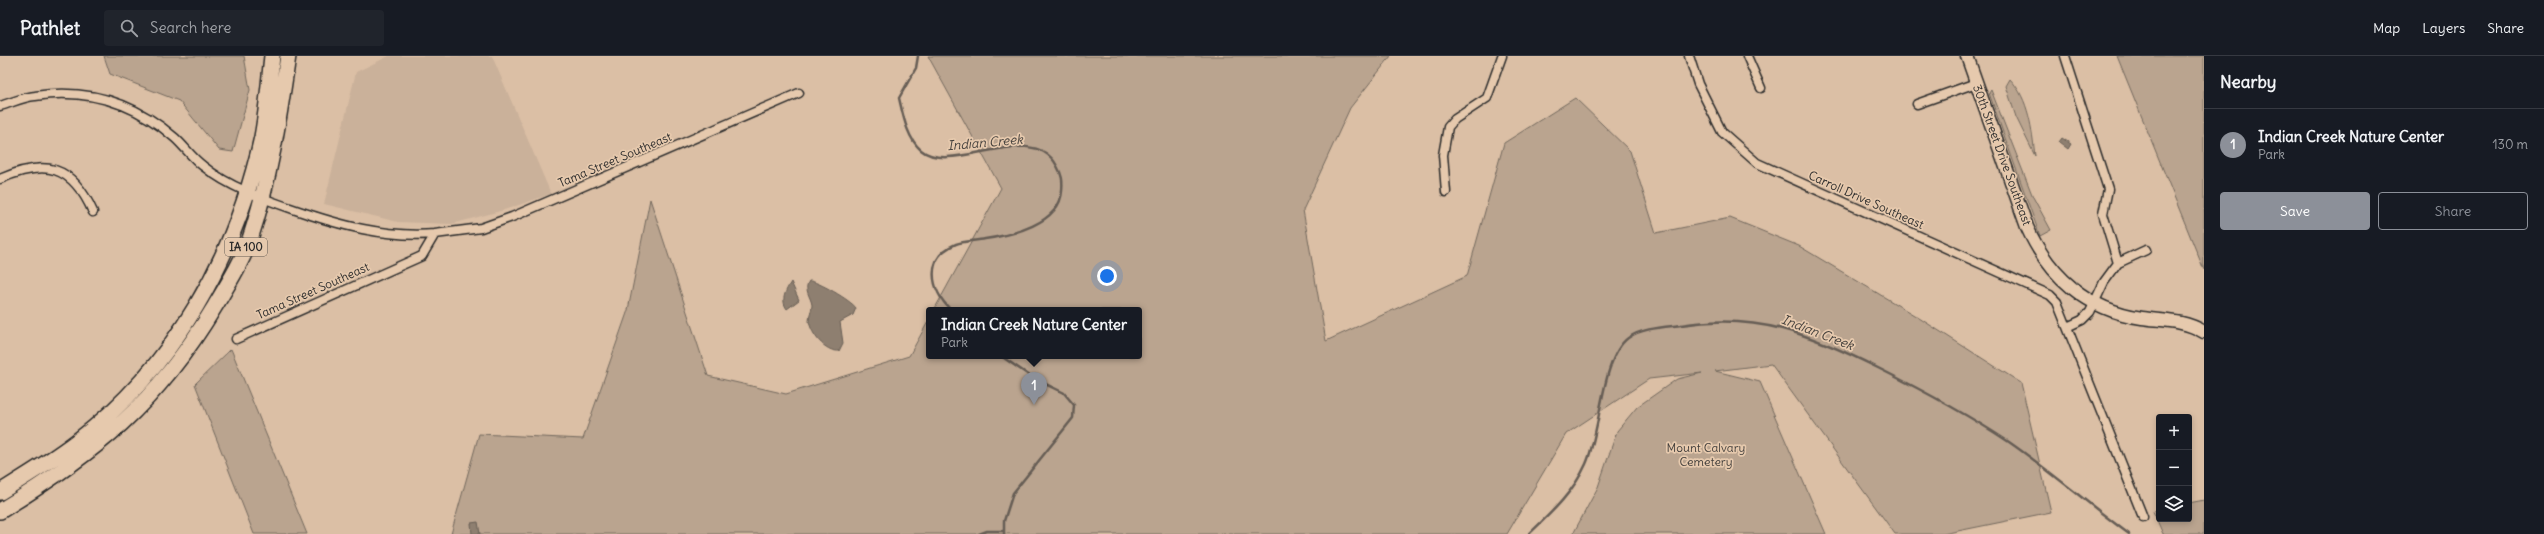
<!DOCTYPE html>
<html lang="en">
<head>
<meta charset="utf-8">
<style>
  :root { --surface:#171b24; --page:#20242c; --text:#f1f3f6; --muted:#9ea1a6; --line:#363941; --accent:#8c9099 }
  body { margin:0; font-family:Delius,sans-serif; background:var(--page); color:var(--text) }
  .controls { position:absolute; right:12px; bottom:12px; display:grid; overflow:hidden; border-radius:4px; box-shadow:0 2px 6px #0003 }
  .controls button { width:36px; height:36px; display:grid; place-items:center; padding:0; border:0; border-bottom:1px solid var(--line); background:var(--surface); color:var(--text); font:20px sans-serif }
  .you { position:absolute; left:1107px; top:220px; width:14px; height:14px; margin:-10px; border:3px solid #fff; border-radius:50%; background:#1a73e8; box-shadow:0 0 0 6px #1a73e833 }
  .badge { display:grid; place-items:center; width:26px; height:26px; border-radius:50%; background:var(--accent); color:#fff; font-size:13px; font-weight:700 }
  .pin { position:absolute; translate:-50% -33px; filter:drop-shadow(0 1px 2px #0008) }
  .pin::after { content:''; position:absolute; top:21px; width:14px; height:12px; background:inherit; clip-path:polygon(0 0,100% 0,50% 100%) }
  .popup { position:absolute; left:926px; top:251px; width:216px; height:52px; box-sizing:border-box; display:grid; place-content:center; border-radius:4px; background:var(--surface); filter:drop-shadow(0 1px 3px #0005); font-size:13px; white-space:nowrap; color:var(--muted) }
  .popup b { font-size:15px; color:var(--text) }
  .popup::after { content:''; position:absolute; left:50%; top:100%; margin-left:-8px; border:8px solid transparent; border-top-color:var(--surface) }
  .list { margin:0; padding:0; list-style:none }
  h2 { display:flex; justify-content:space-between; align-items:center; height:52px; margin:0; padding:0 16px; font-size:17px }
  h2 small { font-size:13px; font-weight:400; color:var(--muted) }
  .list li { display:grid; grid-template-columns:26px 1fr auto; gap:12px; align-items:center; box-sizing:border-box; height:72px; padding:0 16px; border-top:1px solid var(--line) }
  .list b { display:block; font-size:15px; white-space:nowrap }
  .list p { margin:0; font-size:13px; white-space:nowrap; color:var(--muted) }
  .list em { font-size:13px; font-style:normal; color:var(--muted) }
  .actions { display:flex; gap:8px; padding:12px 16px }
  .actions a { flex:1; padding:9px 0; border:1px solid var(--accent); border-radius:4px; text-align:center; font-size:14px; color:var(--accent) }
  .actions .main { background:var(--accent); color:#fff }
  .icon { flex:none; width:22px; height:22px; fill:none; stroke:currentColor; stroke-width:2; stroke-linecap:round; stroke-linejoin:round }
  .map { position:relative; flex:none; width:2204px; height:478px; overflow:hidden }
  header { display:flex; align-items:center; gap:24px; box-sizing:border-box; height:56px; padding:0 20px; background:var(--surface); border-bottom:1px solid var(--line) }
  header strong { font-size:19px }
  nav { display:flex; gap:22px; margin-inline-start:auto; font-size:14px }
  .search { width:280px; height:36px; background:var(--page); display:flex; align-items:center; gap:10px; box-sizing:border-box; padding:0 14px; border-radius:4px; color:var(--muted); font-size:15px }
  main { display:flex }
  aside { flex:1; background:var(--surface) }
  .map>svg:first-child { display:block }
  .built { fill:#cab19a }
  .green { fill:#baa48f; stroke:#72685d }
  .water { fill:#8e7f6f; stroke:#665d54 }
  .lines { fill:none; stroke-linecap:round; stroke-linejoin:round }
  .stream { stroke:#665d54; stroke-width:2.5 }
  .street-casing { stroke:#2b2b2b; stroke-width:11 }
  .secondary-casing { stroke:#2b2b2b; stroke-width:15 }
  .highway-casing { stroke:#2b2b2b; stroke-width:18 }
  .street { stroke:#e6c9ad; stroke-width:8 }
  .secondary { stroke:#e6c9ad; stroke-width:12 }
  .highway { stroke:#e6c9ad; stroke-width:15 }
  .labels { text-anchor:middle; stroke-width:3.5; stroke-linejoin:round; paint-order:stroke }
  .shield { fill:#e6c9ad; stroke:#635a52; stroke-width:1 }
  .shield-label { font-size:11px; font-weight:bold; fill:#2b2b2b }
  .street-label { font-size:12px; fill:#2b2b2b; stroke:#e6c9ad }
  .park-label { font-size:12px; fill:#403d3a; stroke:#e6c9ad }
  .water-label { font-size:13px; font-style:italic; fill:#44403c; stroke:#e6c9ad }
</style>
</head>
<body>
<header>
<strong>Pathlet</strong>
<div class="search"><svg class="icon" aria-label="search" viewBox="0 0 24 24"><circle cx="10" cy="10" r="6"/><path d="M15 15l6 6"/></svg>Search here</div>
<nav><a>Map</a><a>Layers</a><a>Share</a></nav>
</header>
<main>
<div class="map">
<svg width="2204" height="478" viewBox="0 0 2204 478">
  <rect width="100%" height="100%" fill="#dbbfa5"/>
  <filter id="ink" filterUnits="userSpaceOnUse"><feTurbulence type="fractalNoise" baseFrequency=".025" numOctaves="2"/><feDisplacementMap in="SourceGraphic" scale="8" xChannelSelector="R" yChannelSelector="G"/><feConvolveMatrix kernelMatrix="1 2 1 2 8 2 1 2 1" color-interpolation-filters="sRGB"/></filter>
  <g filter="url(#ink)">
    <path class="built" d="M389,0H492L551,138L504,154L452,168L398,166L324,148L356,16Z"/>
    <path class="green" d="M104,0H244L250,34L233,96L219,94L179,45L110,18Z
      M928,0H1391L1350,52L1303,154L1326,285L1467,220L1504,87L1575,42L1630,95L1656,177L1730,162L1799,190L1919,262L2021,327L2051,456L1943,478H1895L1771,308L1715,315L1760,326L1826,478H1573L1598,431L1617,375L1637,351L1677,323L1702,317L1649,323L1566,378L1507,478H451L479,378L583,383L628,254L650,143L708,320L786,338L909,300L929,264V300H1139V254H934L1001,132Z
      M2117,0H2204V214Z
      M2010,23C2029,43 2032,74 2035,100L2016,61L2006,30Z
      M1991,34L2033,141L2051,174L2040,180L1989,37Z
      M231,293L307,478H254L195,328Z
      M2204,444V478H2163L2153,455L2159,453V463H2189V447Z"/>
    <path class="water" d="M2062,82L2071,88L2068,93L2059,86Z
      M809,225C816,224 852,245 856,252L853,259L840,266L843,287L839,295C825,296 811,278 809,265C809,260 812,254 812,249C811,241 803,233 809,225Z
      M791,226L799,244L787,253C780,244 786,234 791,226Z
      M478,466L480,478H472L471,467Z"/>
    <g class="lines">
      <path class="stream" d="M918,0L916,12L899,42C903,59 907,82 921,94C951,120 1033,63 1057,110C1062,119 1063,124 1062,135C1060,168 1011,179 985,183C976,185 964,185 956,188C924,201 930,234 951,254
        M1001,300L1033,322L1064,337L1074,349L1073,362L1013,437L1004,465V478
        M979,478L987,475H1004
        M1529,478C1551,457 1573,437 1586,408C1601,376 1601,302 1628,282C1641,272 1665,271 1681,269C1757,256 1812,279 1878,312C1924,335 1967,358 2009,386C2051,415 2088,448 2129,478"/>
      <defs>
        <path id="street" d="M1689,0L1698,28L1722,76L1757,107L2050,239L2057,246L2143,461
          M1747,0L1761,32
          M2065,0L2108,133L2103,158L2118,207
          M1917,48L1976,27
          M0,50C11,47 23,41 35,40C88,32 135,47 175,82C185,91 192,102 203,110C229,131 261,142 293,153C339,169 385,182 435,178
          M0,123C46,103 72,109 93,156
          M1446,136L1443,99L1448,71L1455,63L1487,42L1502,0
          M2067,271L2082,264L2090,256L2104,226L2118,207L2146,194
          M236,283L422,200L435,178L481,172L512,161L799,37"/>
        <path id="secondary" d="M1967,0L2027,171C2049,220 2087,254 2142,262C2164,265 2184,264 2204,276"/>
        <path id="highway" d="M0,436C26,420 51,405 76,386C174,312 236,200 262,81C267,55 269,27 272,0
          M0,455C96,396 156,349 215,250C228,228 242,206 250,183C270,123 279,62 288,0"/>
      </defs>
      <use href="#street" class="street-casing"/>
      <use href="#secondary" class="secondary-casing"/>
      <use href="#highway" class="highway-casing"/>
      <use href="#street" class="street"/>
      <use href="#secondary" class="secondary"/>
      <use href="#highway" class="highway"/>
    </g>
  </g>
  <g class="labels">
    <rect class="shield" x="225" y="182" width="42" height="18" rx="3"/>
    <g class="shield-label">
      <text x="246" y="195">IA 100</text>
    </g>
    <g class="street-label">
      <text transform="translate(2002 99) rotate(70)" y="4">30th Street Drive Southeast</text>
      <text transform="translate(615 104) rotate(-23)" y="4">Tama Street Southeast</text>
      <text transform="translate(1866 144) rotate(24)" y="4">Carroll Drive Southeast</text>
      <text transform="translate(313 235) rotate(-24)" y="4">Tama Street Southeast</text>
    </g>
    <g class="park-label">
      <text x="1706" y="396">Mount Calvary<tspan x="1706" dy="14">Cemetery</tspan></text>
    </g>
    <g class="water-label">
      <text transform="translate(985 86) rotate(-5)" y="5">Indian Creek</text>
      <text transform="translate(1818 276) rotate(21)" y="5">Indian Creek</text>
    </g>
  </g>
</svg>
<div class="controls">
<button>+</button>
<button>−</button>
<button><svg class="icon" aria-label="layers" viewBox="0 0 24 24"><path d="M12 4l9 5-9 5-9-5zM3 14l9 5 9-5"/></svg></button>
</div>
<div class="you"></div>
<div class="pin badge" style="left:1034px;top:349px">1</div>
<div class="popup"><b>Indian Creek Nature Center</b>Park</div>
</div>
<aside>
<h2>Nearby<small></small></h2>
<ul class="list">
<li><span class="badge">1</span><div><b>Indian Creek Nature Center</b><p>Park</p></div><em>130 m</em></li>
</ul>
<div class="actions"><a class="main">Save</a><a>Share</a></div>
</aside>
</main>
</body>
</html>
